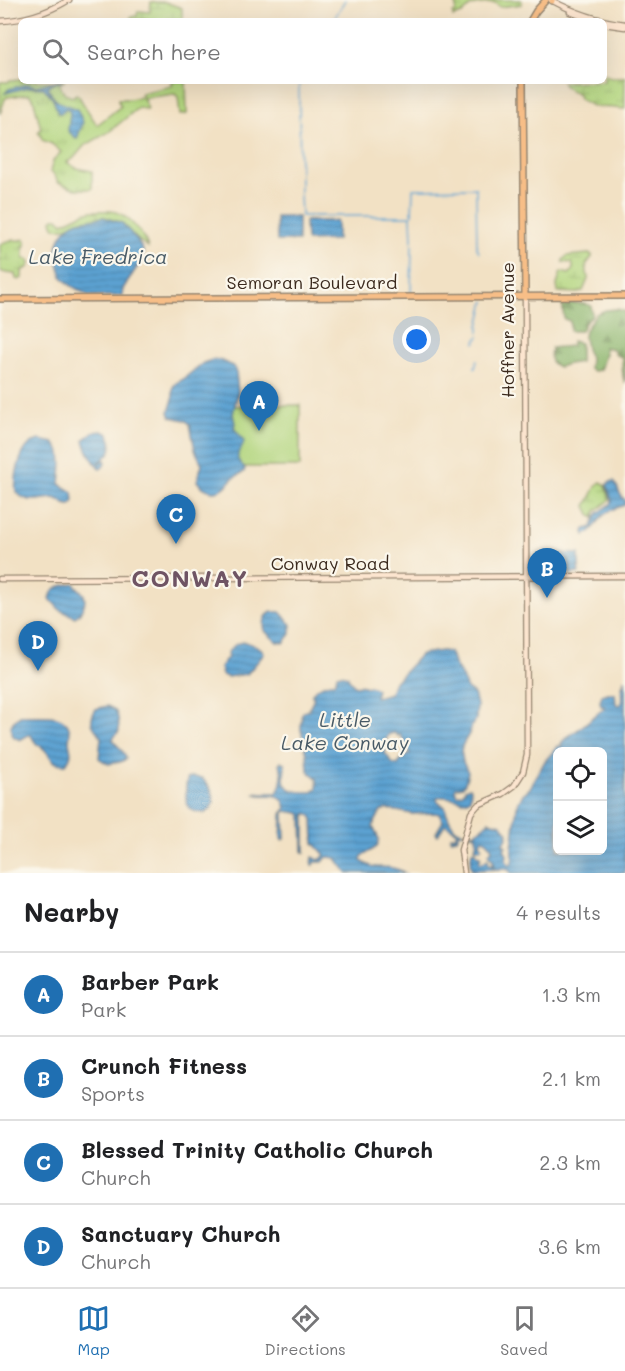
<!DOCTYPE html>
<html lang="en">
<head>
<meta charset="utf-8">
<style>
  :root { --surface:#fff; --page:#f2f2f2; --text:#202124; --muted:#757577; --line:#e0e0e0; --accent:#1f6fb2 }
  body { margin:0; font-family:Mali,sans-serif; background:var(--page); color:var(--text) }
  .controls { position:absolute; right:18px; bottom:18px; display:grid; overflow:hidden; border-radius:9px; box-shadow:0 6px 24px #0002 }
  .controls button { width:54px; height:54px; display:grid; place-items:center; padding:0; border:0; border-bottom:2px solid var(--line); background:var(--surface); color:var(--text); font:30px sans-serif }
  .you { position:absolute; left:417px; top:340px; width:21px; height:21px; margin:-15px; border:4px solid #fff; border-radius:50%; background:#1a73e8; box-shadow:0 0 0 9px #1a73e833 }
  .badge { display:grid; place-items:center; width:39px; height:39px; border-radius:50%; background:var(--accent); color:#fff; font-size:20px; font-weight:700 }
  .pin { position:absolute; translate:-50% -50px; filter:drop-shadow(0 2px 3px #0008) }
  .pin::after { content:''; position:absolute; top:32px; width:21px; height:18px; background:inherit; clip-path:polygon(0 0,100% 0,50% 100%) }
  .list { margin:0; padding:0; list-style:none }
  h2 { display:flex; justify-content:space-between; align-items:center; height:78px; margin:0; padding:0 24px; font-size:26px }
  h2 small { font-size:20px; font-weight:400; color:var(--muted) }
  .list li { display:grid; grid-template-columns:39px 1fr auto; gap:18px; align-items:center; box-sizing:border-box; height:84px; padding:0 24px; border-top:2px solid var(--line) }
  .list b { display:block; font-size:22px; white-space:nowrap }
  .list p { margin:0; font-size:20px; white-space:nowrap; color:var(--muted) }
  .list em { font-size:20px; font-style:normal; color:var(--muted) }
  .icon { flex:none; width:33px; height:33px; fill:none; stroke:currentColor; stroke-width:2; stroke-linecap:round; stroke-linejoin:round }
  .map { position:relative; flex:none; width:625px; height:873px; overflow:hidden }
  .search { position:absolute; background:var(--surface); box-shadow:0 6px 24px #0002; left:18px; right:18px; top:18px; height:66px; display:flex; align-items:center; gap:15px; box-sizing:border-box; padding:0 21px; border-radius:9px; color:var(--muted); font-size:22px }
  .sheet { height:414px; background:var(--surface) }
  nav { display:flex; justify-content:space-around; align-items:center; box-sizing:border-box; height:84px; border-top:2px solid var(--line); background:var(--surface); font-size:16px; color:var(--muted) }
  nav a { display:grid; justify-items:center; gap:3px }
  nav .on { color:var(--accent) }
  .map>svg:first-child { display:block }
  .grass { fill:url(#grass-tufts); stroke:#76804e; stroke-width:1.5 }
  .forest { fill:url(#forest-firs); stroke:#647046; stroke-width:1.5 }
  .wetland { fill:url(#wetland-marsh); stroke:#76804e; stroke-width:1.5 }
  .green { fill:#b2d57e; stroke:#76804e; stroke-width:1.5 }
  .water { fill:url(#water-rules); stroke:#4c6678; stroke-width:1.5; fill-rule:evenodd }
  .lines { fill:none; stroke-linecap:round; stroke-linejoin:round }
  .stream { stroke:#5ca2d2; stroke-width:1.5 }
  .secondary-casing { stroke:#968671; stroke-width:7 }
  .primary-casing { stroke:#968671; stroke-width:8 }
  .secondary { stroke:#fce5cf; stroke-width:4.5 }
  .primary { stroke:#f7be87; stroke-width:5 }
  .labels { text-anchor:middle; stroke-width:4.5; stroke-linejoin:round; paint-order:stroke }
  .street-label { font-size:18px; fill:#3b2a1e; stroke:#fbf7ec }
  .water-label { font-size:20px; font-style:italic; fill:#485a66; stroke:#fbf7ec }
  .district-label { font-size:24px; font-weight:bold; letter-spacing:1.5px; fill:#6f5464; stroke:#fbf7ec }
</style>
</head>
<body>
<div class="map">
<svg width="625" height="873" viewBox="0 0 625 873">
  <defs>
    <pattern id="grass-tufts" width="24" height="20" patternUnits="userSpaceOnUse" patternTransform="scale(1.5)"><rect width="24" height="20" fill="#b2d57e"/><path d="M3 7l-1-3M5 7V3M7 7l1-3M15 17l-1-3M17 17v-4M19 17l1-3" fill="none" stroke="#9ab76c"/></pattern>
    <pattern id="forest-firs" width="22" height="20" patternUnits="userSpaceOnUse" patternTransform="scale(1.5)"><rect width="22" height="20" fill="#8db66d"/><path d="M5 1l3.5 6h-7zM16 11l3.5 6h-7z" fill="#749459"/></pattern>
    <pattern id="wetland-marsh" width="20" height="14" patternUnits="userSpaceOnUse" patternTransform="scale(1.5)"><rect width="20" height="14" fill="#b2d57e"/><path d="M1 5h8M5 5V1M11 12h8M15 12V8" fill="none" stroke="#9ab76c"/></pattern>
    <pattern id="water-rules" width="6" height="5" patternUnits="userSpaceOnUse" patternTransform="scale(1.5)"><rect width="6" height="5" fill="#5ca2d2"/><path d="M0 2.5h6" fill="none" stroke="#4d84aa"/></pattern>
  </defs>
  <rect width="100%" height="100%" fill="#fbf7ec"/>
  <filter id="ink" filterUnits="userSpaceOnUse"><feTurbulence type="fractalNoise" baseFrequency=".0167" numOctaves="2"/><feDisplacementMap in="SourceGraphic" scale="12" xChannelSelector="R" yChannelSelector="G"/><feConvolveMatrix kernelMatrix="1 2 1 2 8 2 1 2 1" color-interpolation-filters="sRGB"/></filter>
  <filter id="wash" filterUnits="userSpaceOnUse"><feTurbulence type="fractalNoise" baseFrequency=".008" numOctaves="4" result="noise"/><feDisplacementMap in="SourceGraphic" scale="24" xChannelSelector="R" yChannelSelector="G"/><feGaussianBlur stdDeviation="1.35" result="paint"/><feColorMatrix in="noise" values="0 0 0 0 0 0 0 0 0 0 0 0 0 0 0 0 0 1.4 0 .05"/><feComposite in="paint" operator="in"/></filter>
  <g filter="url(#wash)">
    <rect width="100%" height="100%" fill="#f2e1c4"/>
    <path class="grass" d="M21,79V81H65L60,83V87L65,94L72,97L76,94L79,96C84,106 91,115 97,125L121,106L118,101V99H129L142,97L141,93L172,86V81H186L187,114L180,115L178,97L175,94L143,98L148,109L138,108L109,132L84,146L73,159L67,162L76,168L92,171V189H76L58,182L53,173L50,172L53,161L61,152L52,144L42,140L41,136L38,132L41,129L33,97L29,94L8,97L5,99L0,114V82H8L10,80Z"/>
    <path class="forest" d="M562,302C572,305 582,301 591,306L592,315L584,324L581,331H570V321L564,319Z
      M617,309L625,311V382C621,375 623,365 622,357L616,355L613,349L604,347L605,354L600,370L594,371L589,369L590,358L586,349L584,337L585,330L596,314L606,310Z
      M572,341L580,343V362L568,364L559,367C548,363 550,358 551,348L572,346Z"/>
    <path class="wetland" d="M456,0H521L522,4L500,7L495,3L480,4L471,6L462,14L453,17V13L456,12Z
      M151,2H165L182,8V21H129L131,20V17L137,16L138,11L150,12Z
      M604,73L610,77H625V109L593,106L579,99L578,94L566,88L562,82L604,81Z
      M92,211C100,211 109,210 116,212C129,216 144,235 148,247L137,239L120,222L112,220L105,217C102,217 99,219 95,219C90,221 85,219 80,221C71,224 54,237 52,220L54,218H58L63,223L84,213Z
      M25,239L26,245L24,246V259H28L30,262L29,267L22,271V278L19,280L16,279L15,274L6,273L0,271V244C5,242 9,240 14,240C19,240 20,241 25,239Z
      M589,254L592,255V257L586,265L588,279L583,291L578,293L558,292L557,285L561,272L569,274C573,271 574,267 572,263L563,262V260L567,256Z
      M601,482L606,485L610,500L596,511L594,518L590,514L586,506L597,485Z"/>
    <path class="green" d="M300,405V467H218L217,406Z"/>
    <path class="water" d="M57,81H62C57,83 51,83 48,87C55,105 62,102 77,109L83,122L77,139L68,131L70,113L68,109L66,108L61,113H58L53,99L44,88L29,87L5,93L9,89L28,84L36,86Z
      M103,217L122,223L138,241L143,251V258L126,284L123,289L122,296H89L70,285L62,277V275C53,255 55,230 79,221C87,219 95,219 103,217Z
      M276,217H298V241H277Z
      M306,221H336L337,222V240L307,241L306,240L305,222Z
      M212,360H219L227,363L234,367L236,372L238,392L233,414L235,423L234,428L244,441C242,455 230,454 245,468L244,472C241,473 238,475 235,477C228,481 233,479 228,484C218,495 205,492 197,481L202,464L195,450L190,424L185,420L171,417L169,412L173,399V387L176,383L182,380L203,363Z
      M102,431L109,434C114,448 112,454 99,462V465L100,462L104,460L106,461L103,467L100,469C94,462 86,450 84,440L93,432Z
      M40,440L54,443C66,456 61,469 60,484L73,492L74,501L70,505C61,506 61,498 53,498C38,499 29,505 16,492C14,479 19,453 30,444C33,442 37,441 40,440Z
      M614,481C619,487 617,493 625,500V505C617,508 608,510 602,517C596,524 594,531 585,535L584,532L585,529L592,527L598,513L611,504L612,501L607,485L609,482Z
      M556,553L579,554V573L570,574L569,558L568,574L556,573L555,554Z
      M74,583C76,587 81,590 84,595C87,603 81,613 75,617L60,610L50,599C53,584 62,587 74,583Z
      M272,612H280L291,624V634L284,643L277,642L265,631C263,623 264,616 272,612Z
      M246,642C252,645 263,646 264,654L247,674L227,677L222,675L220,668L225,660L228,658L227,655C230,647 237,642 246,642Z
      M442,651L448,652L452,656L454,664L460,673L467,689L474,694L477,705L476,719L471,727L469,734L463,744L461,750L463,762L468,772L465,783L463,786L456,787L455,790L457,795L463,793L465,789L470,787L471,789L470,798L467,800L463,801C458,799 444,796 438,797L437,799L438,802L445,807C446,813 451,825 456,829C461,833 470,832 476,833V831L482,829L483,826L490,822L488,821L501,824L508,832L507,834V838L503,843L504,845L506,846L504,848L507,855L506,861L510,865L512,863L513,855L512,848L517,806L523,794L530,788L545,761L558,746L562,747L561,744C564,739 567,737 572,734C583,727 593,716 605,708L604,706L603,707L601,706L600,701L602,695L608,693H615L616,704L618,705H621C623,694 619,691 625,679V873H512L507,869L472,870L470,864L472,851L476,852V854L481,857L479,862L482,863L488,859V864L492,866L493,863L494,866L495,864L490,856L488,854L492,850C491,845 487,839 482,839L480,842L482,847L480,849L476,848L475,849L477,840L475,834L459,833L457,838L450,839L451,836H455L457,832L445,824L438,835L436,833L443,821L439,814L436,813L412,814L387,809L381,811L373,826L379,839L377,847L362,856L361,860C373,873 388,862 405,873H347L337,860V858L327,857L323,862H315L314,865H312L313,857L320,860L325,855L314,843L313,819L311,816L307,813L305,816V853L303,852L302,816L299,813L285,811L284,814L285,839L282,840L281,839L282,814L286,808C281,789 269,798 255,794L258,793H277L278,791C282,783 284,772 279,764L281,761L285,764C285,769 283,779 285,784C291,793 304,792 313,792L317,788C319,774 314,778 308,770L307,754L301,730V722L302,721V718L301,717L303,712L309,710L314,697L312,696V693C317,687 327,682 334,683L336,679L337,675L341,674L348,676V678L355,686L361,685L366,687L369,686L377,689L375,697C378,697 387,694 390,693L393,684L421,654ZM395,733L398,736L400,734L410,753L405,758L401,760L398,765L393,764L385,753L387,743L386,739L389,734ZM558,752H602V850H558Z
      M107,706C120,710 118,719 119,731L114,737L113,740C118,748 124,749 126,759L120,762L108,764L99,758L101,737C94,726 87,724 96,709Z
      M22,715C36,718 63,710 69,728C71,733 69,737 69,742C71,752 73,754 66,764C52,765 53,759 45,750C39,743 37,748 31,735H28L20,740L14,737C7,727 12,721 22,715Z
      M192,777L202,778C210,788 217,795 212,808L204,813C200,812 192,812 189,808C185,803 185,784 188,778Z"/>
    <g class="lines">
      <path class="stream" d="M333,21L345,0
        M299,81L300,192
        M300,194L301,216H410
        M412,241L411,216L412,215L413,189L476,188L477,248L479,252
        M411,294L412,245
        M479,332V326L485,301
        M475,343L479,336
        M475,368L477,360"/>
    </g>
  </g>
  <g filter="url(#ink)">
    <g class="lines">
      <defs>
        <path id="secondary" d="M551,0C573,12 600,21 625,24
          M570,12L594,21
          M0,21C25,20 47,13 69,0
          M604,24L625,27
          M0,579L625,576
          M464,873L461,850L471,813L478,805L503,794L514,786L523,772L527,755L525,299"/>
        <path id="primary" d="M552,0V1
          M530,21L536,11L546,0
          M523,81L525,298
          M0,299L625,296"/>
      </defs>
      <use href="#secondary" class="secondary-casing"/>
      <use href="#primary" class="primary-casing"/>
      <use href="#secondary" class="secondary"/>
      <use href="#primary" class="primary"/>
    </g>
  </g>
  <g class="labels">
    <g class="street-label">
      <text x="312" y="289">Semoran Boulevard</text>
      <text transform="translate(508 330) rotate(-90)" y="6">Hoffner Avenue</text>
      <text x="330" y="570">Conway Road</text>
    </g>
    <g class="water-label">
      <text x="98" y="264">Lake Fredrica</text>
      <text x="345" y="727">Little<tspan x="345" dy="23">Lake Conway</tspan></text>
    </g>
    <g class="district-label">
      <text x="190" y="587">CONWAY</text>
    </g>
  </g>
</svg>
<div class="controls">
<button><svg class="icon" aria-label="locate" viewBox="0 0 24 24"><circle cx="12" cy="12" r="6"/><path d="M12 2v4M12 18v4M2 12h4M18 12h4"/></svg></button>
<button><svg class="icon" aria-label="layers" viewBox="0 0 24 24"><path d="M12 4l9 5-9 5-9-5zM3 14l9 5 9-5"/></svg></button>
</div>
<div class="you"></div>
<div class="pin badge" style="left:259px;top:431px">A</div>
<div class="pin badge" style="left:547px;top:598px">B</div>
<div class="pin badge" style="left:176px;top:544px">C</div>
<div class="pin badge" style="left:38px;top:671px">D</div>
<div class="search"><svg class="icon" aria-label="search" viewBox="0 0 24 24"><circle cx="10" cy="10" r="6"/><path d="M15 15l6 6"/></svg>Search here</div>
</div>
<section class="sheet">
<h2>Nearby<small>4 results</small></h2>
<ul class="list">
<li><span class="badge">A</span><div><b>Barber Park</b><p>Park</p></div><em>1.3 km</em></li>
<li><span class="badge">B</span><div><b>Crunch Fitness</b><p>Sports</p></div><em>2.1 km</em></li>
<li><span class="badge">C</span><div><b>Blessed Trinity Catholic Church</b><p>Church</p></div><em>2.3 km</em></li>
<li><span class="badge">D</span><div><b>Sanctuary Church</b><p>Church</p></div><em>3.6 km</em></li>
</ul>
</section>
<nav>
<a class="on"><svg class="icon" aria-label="map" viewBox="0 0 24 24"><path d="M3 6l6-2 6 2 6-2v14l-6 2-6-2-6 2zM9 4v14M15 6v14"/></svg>Map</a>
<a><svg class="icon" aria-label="directions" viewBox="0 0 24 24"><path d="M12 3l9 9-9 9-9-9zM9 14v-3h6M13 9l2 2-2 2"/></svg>Directions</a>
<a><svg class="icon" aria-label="saved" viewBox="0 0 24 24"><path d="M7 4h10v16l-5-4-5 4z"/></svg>Saved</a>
</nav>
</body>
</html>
